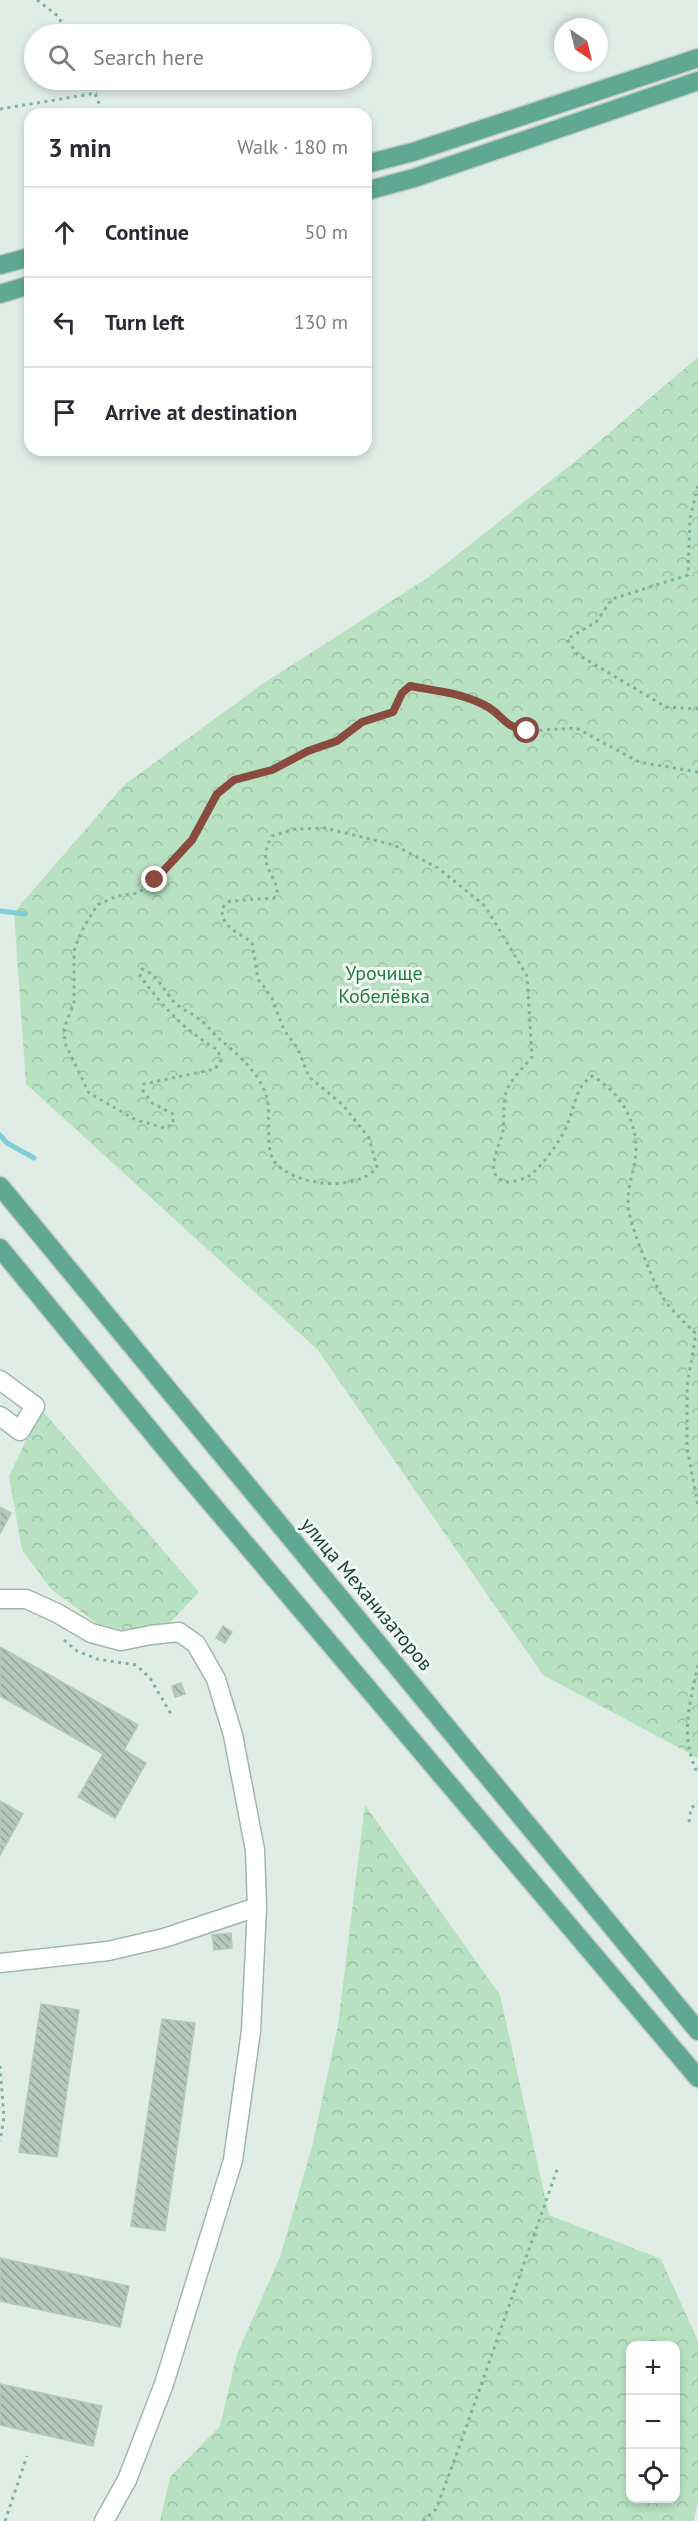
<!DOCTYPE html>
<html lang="en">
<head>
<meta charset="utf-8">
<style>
  :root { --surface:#fff; --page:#f2f2f3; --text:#2b2b33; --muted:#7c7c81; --line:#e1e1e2 }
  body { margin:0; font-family:"PT Sans",sans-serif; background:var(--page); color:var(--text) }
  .controls { position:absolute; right:18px; bottom:18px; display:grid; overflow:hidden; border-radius:12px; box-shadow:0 3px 9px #0003 }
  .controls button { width:54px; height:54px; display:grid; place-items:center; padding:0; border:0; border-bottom:2px solid var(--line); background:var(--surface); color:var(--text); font:30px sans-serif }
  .compass { position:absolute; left:554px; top:18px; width:54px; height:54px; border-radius:50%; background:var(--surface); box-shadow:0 3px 9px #0003; rotate:145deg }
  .stop { position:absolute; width:18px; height:18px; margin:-14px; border:4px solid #8a4b3f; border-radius:50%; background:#fff }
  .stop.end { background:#8a4b3f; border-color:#fff; box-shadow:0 2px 6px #0008 }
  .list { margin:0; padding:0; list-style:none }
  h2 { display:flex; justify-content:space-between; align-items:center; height:78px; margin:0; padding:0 24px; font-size:26px }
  h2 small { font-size:20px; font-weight:400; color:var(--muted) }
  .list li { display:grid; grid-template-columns:39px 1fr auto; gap:18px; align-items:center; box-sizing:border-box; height:90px; padding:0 24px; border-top:2px solid var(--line) }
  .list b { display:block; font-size:22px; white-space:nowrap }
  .list em { font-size:20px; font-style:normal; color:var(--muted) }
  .icon { flex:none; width:33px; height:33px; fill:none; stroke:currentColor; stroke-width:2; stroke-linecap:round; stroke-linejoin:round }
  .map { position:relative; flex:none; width:698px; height:2521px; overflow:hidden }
  .search { position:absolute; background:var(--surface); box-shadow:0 3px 9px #0003; left:24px; top:24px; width:348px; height:66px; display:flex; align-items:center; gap:15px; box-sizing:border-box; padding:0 21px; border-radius:33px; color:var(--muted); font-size:22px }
  .panel { position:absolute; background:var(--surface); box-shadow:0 3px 9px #0003; left:24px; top:108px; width:348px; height:348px; border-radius:18px }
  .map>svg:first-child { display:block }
  .forest { fill:url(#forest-crowns); fill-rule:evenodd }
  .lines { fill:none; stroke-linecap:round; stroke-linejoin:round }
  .stream { stroke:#82ced8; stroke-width:5 }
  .building { fill:url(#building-back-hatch); stroke:#b2c7be; stroke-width:1.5 }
  .minor-casing { stroke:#a2b6ae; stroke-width:21 }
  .major-casing { stroke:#c0cac7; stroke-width:21 }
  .path { stroke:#7db4a1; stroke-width:3; stroke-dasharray:3 4.5; stroke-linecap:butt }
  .minor { stroke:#fff; stroke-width:18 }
  .major { stroke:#60a892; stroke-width:18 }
  .route { stroke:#8a4b3f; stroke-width:8 }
  .labels { text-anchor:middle; stroke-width:6; stroke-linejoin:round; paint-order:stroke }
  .park-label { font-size:20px; fill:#247b43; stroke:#f1f9f5 }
  .street-label { font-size:20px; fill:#1f4036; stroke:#f1f9f5 }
</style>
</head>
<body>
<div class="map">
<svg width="698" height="2521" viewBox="0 0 698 2521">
  <defs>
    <pattern id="forest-crowns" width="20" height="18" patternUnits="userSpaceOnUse" patternTransform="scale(1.5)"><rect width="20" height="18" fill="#b7e1c1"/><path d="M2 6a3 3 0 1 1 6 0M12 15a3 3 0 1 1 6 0" fill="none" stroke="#9dc2a6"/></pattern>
    <pattern id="building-back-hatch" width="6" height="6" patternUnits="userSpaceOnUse" patternTransform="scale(1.5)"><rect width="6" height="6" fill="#b5c8c0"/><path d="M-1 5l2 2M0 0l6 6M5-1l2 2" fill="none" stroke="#93a49d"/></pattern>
  </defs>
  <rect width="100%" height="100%" fill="#e0ede7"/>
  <path class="forest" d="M698,357V1758L543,1675L317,1349L26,1084L14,912L124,785L261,685L432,575L588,451Z
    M41,1409L199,1592L164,1629L137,1633L98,1624L51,1589L22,1550L9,1476Z
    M365,1805L500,1995L549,2215L661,2259L698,2341V2503L693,2521H160L170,2477L220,2426L237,2354L280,2257L312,2147L338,2025ZM630,2346H676V2498H630Z"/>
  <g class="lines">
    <path class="stream" d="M0,911L25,914
      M0,1135L7,1143L34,1158"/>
  </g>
  <path class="building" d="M0,1507L11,1513L0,1534Z
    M223,1626L232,1632L225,1643L216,1638Z
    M0,1647L138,1725L124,1750L146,1763L115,1818L78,1797L103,1754L0,1696Z
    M181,1683L185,1694L175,1697L172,1686Z
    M0,1801L23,1814L0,1855Z
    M231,1933L232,1948L214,1950L212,1935Z
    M41,2004L79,2010L57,2157L19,2152Z
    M162,2019L195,2023L165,2231L131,2226Z
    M0,2258L129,2286L120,2327L0,2301Z
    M0,2384L102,2406L93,2446L0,2425Z"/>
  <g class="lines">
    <defs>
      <path id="minor" d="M0,1380L35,1406L20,1431L0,1416
        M0,1599H26L57,1613L91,1633L121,1641L151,1635L179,1632L196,1644L216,1679L233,1735L255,1850L257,1907L251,2031L233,2160L164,2384L127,2480L104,2521
        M0,1963L108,1951L164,1938L257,1907"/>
      <path id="major" d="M366,164L413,152L698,58
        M366,191L414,178L698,81
        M0,265L30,257
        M0,294L30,285
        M0,1186L698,2031
        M0,1248L182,1469L698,2078"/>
    </defs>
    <use href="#minor" class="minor-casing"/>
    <use href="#major" class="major-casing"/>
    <path class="path" d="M37,0L58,16L67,34
      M90,80L103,114
      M0,109L97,93
      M698,486L690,518L688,575L612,599L596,622L567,639L577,654L666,707L698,709
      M698,772L639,762L576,728L527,731L510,727L489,707L461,695L410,686L402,693L393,712L362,722L337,741L308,751L272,770L234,780L217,794L192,840L155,880L138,893L117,896L97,905L81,932L74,951V1002L64,1029L65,1043L89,1093L136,1120L165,1128L173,1124V1114L152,1103L143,1091L144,1084L215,1069L221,1060L218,1050C184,1030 164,1008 140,976L142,969C158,974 164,992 176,1004C183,1010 192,1013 199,1019C208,1025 214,1035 222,1041C240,1057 260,1073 267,1098C271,1114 265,1148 274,1161C292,1186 358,1193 377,1167L369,1138L343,1105L309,1077L298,1049L284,1030L272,998L258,979L252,942C237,932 221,927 222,908L230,901L274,898L278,889C268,866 259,860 272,836L295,829L325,828L394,845L438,868L485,906L527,976L532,1057C524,1067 512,1078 507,1090C502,1102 505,1119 503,1131C500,1146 481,1179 508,1182C513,1182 525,1179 529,1176C543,1166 564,1136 569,1120C575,1103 577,1086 592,1076C619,1091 637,1120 636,1151C634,1179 622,1192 632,1224C637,1241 653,1281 662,1296C670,1310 685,1322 696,1334L687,1386V1448L698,1505
      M64,1640L77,1651L97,1659L136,1665L150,1678L171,1714
      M698,1665C690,1704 679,1736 698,1774
      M689,1822L691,1808L698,1803
      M0,2066L4,2117L0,2141
      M5,2521L27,2456
      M423,2521L436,2509L456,2456L558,2167"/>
    <use href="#minor" class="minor"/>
    <use href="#major" class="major"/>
  </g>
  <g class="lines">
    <path class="route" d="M155,880L192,840L217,794L234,780L272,770L308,751L337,741L362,722L393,712L402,693L410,686C436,691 464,693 488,707C506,718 501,725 527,731"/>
  </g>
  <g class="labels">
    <g class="park-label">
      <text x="384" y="980">Урочище<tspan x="384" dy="23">Кобелёвка</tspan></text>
    </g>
    <g class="street-label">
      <text transform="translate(367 1594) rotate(50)" y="7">улица Механизаторов</text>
    </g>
  </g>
</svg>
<div class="controls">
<button>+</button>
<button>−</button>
<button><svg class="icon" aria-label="locate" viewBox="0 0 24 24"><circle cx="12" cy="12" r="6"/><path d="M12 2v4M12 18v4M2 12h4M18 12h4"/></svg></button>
</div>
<svg class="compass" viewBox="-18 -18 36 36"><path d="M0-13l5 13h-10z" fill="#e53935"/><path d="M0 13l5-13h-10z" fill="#7c7c81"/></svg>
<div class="stop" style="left:527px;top:731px"></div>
<div class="stop end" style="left:155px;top:880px"></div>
<div class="search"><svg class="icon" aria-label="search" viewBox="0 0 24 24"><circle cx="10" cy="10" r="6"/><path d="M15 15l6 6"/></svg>Search here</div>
<section class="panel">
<h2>3 min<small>Walk · 180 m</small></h2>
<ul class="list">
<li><svg class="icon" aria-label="ahead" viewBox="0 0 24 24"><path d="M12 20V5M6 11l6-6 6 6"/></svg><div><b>Continue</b></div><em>50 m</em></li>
<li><svg class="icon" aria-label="left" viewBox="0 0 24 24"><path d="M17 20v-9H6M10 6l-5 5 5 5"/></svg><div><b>Turn left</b></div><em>130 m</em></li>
<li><svg class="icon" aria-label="arrive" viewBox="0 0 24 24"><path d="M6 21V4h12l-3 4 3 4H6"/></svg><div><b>Arrive at destination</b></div></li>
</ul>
</section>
</div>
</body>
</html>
